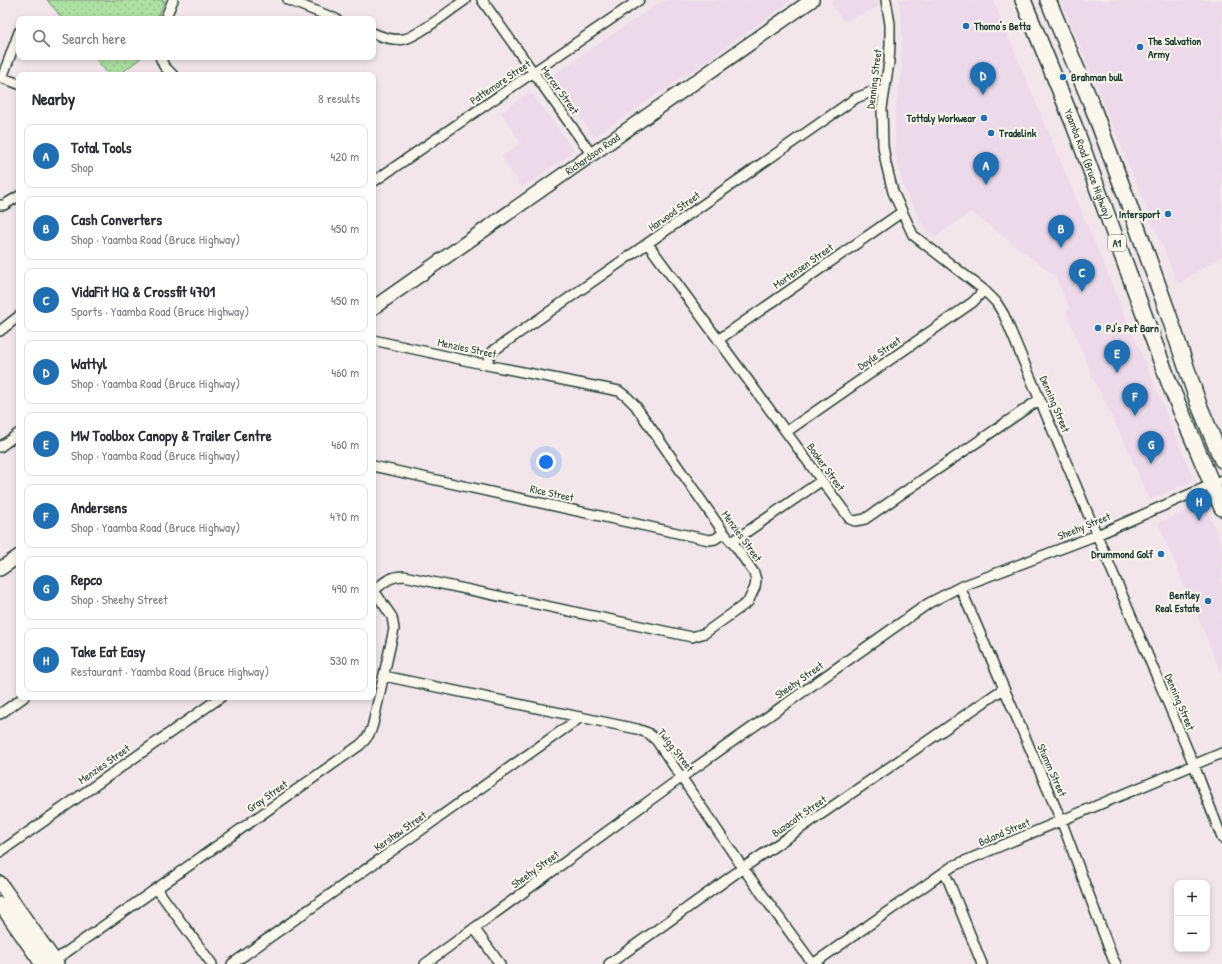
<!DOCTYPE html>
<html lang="en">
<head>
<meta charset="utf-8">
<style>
  :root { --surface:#fff; --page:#f2f2f3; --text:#2b2b33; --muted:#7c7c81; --line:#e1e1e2; --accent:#1f6fb2 }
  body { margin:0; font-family:"Patrick Hand",sans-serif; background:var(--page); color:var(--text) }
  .controls { position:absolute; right:12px; bottom:12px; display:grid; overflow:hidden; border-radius:8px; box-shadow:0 2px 6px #0003 }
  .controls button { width:36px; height:36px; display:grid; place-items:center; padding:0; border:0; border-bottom:1px solid var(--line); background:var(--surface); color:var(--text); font:20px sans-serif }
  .you { position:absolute; left:546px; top:462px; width:14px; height:14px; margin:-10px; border:3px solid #fff; border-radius:50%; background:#1a73e8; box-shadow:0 0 0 6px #1a73e833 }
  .badge { display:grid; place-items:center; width:26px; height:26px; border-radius:50%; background:var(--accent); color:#fff; font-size:13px; font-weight:700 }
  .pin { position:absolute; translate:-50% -33px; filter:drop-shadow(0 1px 2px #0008) }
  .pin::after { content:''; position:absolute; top:21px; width:14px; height:12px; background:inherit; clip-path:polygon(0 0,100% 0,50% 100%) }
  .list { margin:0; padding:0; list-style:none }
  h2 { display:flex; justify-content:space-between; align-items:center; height:52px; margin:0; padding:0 16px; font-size:17px }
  h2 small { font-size:13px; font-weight:400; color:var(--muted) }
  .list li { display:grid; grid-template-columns:26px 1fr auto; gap:12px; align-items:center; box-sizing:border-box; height:64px; margin:0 8px 8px; padding:0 8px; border:1px solid var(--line); border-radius:8px }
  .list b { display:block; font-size:15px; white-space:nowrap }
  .list p { margin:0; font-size:13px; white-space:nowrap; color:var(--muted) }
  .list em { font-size:13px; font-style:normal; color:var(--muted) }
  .icon { flex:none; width:22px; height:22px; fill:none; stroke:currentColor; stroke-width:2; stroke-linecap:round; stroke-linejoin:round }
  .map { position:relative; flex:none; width:1222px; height:964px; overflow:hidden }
  .search { position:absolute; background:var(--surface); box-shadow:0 2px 6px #0003; left:16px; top:16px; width:360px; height:44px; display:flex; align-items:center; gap:10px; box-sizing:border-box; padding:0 14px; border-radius:8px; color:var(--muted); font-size:15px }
  .panel { position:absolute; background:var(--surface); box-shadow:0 2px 6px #0003; left:16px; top:72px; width:360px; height:628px; border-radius:8px }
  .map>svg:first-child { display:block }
  .built { fill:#ecdaea }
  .park { fill:url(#park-dots); stroke:#668e6b }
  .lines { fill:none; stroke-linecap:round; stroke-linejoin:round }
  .minor-casing { stroke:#1f3d34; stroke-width:12 }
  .secondary-casing { stroke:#1f3d34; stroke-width:16 }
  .trunk-casing { stroke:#1f3d34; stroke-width:18 }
  .minor { stroke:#fbf7ec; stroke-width:9 }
  .secondary { stroke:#fbf7ec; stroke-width:13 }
  .trunk { stroke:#fbf7ec; stroke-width:15 }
  .poi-dot { fill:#1f6fb2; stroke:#fbf7ec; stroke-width:1.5 }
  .labels { text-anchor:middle; stroke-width:4; stroke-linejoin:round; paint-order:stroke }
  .shield { fill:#fbf7ec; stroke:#61756b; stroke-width:1 }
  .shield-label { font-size:10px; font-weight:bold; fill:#1f3d34 }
  .poi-label { font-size:11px; font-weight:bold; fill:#1f3d34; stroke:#fbf7ec; text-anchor:start }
  .street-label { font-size:11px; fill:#1f3d34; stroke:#fbf7ec }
</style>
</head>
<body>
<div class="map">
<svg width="1222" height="964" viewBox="0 0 1222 964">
  <defs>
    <pattern id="park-dots" width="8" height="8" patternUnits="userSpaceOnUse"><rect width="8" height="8" fill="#ade0a2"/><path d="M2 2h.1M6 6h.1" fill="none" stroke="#94c18c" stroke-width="1.8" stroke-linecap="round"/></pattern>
  </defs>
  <rect width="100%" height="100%" fill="#f2e6eb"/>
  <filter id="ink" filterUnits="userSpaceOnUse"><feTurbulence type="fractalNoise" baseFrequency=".025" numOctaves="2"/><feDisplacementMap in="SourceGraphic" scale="8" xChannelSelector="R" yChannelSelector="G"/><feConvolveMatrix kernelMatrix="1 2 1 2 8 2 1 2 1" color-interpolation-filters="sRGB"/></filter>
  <g filter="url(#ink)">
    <path class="built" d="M666,0H790L789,2L711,58L594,137L552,76L655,5Z
      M834,0H877L879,6L844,22L831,3Z
      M899,0H993L1193,477L1191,482L1149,500L1131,456L1092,376L1066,311L1070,309L1055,276L971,212L935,237L924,228L903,186L895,151V112L902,71V24Z
      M1061,0H1222V256L1178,284Z
      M527,94L533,95L575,151L522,188L501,157L521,143L501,112Z
      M1204,503L1222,545V675L1158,523Z"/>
    <path class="park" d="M47,0H165L157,19H63Z
      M94,57H142L119,75H109Z"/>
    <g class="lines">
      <defs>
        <path id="minor" d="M288,0L336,19
          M482,0L592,155
          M886,0L890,24V44L889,62L882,108L883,146L886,164L893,192L913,235L984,290L996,302L1004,315L1194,765L1222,838
          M165,19L173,0
          M373,33C382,37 393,41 404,39C417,37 452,9 465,0
          M160,57L164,66L173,75
          M0,77L19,84
          M2,78L19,32
          M373,182L639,0
          M0,205H4L19,196
          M648,244L850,519L855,521L865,519L1040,399
          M0,331L19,316
          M373,340L487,365L619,391L627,397L635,405L724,533L736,547L754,573L756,580L755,587L748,602L705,633L692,637L404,576C389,576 384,583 373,591
          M718,340L902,212
          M487,365L489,357L493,351L856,98L874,91H884
          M786,432L973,302L984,290
          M0,447L19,433
          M373,466L709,540L715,539L724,533
          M732,542L821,481
          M960,587L1061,820L1113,959L1116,964
          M384,676L637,729L648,733L656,740L743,868L813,964
          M0,714L24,697
          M0,852L221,697
          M944,872L949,882L982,964
          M157,889L212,964
          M474,928L500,964
          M51,963L360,745C367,739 371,733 373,724L394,629L392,617L373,589
          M232,964L581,717
          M425,964L682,777L929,603L960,587L1097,535L1222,480
          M609,964L743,868L1003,689
          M813,964L953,866L1222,753"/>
        <g id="secondary">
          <path id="s1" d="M373,308L812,0"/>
          <path d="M0,569L19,556"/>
          <path d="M0,883L57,964"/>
          <path d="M0,904L42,964"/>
        </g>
        <g id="trunk">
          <path id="s2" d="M1023,0L1074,125L1170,385L1222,508"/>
          <path d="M1048,0L1091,103L1125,194L1167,310L1199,405L1222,460"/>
        </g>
      </defs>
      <use href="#minor" class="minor-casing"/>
      <use href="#secondary" class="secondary-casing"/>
      <use href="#trunk" class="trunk-casing"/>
      <use href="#minor" class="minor"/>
      <use href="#secondary" class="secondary"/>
      <use href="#trunk" class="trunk"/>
    </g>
  </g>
  <g class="poi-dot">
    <circle cx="966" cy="26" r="4"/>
    <circle cx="1140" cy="47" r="4"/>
    <circle cx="1063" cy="77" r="4"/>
    <circle cx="984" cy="118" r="4"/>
    <circle cx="991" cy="133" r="4"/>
    <circle cx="1168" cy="214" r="4"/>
    <circle cx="1098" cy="328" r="4"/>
    <circle cx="1161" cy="554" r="4"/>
    <circle cx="1208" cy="601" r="4"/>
  </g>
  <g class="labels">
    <rect class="shield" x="1108" y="235" width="18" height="16" rx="3"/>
    <g class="shield-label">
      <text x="1117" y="247">A1</text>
    </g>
    <g class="poi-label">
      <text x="974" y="30">Thomo's Betta</text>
      <text x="1148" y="45">The Salvation<tspan x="1148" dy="13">Army</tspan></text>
      <text x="1071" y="81">Brahman bull</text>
      <text x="976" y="122" text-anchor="end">Tottaly Workwear</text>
      <text x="999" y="137">Tradelink</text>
      <text x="1160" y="218" text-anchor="end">Intersport</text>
      <text x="1106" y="332">PJ's Pet Barn</text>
      <text x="1153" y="558" text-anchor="end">Drummond Golf</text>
      <text x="1200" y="599" text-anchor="end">Bentley<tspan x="1200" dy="13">Real Estate</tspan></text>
    </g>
    <g class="street-label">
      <text transform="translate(874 79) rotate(-83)" y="4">Denning Street</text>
      <text transform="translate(500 82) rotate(-34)" y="4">Pattemore Street</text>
      <text transform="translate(560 90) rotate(54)" y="4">Mercer Street</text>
      <text dy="4" stroke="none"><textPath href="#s1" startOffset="268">Richardson Road</textPath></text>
      <text dy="4" stroke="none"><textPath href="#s2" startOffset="177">Yaamba Road (Bruce Highway)</textPath></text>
      <text transform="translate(674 211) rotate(-35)" y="4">Harwood Street</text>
      <text transform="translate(803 266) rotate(-35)" y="4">Mortensen Street</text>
      <text transform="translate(467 348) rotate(12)" y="4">Menzies Street</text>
      <text transform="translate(879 353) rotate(-35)" y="4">Doyle Street</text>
      <text transform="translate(1055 404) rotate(67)" y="4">Denning Street</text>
      <text transform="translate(826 467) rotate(54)" y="4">Booker Street</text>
      <text transform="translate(552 493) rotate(12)" y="4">Rice Street</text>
      <text transform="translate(1084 526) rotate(-22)" y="4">Sheehy Street</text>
      <text transform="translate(742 536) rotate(54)" y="4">Menzies Street</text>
      <text transform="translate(799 680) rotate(-35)" y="4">Sheehy Street</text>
      <text transform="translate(1180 702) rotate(67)" y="4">Denning Street</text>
      <text transform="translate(676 750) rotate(52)" y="4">Twigg Street</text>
      <text transform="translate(104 764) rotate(-35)" y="4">Menzies Street</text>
      <text transform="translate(1052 770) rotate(66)" y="4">Stumm Street</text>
      <text transform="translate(267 796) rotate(-35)" y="4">Gray Street</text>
      <text transform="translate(799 816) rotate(-35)" y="4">Buzacott Street</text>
      <text transform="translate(400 831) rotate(-35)" y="4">Kershaw Street</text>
      <text transform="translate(1004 832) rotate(-23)" y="4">Boland Street</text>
      <text transform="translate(535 869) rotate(-36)" y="4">Sheehy Street</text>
    </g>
  </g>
</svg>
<div class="controls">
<button>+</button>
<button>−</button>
</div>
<div class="you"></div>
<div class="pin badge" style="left:986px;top:185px">A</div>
<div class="pin badge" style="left:1061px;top:248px">B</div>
<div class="pin badge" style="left:1082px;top:292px">C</div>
<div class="pin badge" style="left:983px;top:95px">D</div>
<div class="pin badge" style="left:1117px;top:373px">E</div>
<div class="pin badge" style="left:1135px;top:416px">F</div>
<div class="pin badge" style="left:1151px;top:464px">G</div>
<div class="pin badge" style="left:1199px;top:521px">H</div>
<div class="search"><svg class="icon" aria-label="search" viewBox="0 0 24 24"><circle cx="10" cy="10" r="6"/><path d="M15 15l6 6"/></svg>Search here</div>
<section class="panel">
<h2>Nearby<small>8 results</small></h2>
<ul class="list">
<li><span class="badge">A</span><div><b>Total Tools</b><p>Shop</p></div><em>420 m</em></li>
<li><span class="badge">B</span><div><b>Cash Converters</b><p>Shop · Yaamba Road (Bruce Highway)</p></div><em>450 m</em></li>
<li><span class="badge">C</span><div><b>VidaFit HQ &amp; Crossfit 4701</b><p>Sports · Yaamba Road (Bruce Highway)</p></div><em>450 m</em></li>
<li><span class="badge">D</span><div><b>Wattyl</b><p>Shop · Yaamba Road (Bruce Highway)</p></div><em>460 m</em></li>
<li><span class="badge">E</span><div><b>MW Toolbox Canopy &amp; Trailer Centre</b><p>Shop · Yaamba Road (Bruce Highway)</p></div><em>460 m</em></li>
<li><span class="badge">F</span><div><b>Andersens</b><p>Shop · Yaamba Road (Bruce Highway)</p></div><em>470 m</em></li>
<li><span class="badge">G</span><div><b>Repco</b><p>Shop · Sheehy Street</p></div><em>490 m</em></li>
<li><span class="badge">H</span><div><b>Take Eat Easy</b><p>Restaurant · Yaamba Road (Bruce Highway)</p></div><em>530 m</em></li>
</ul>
</section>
</div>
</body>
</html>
